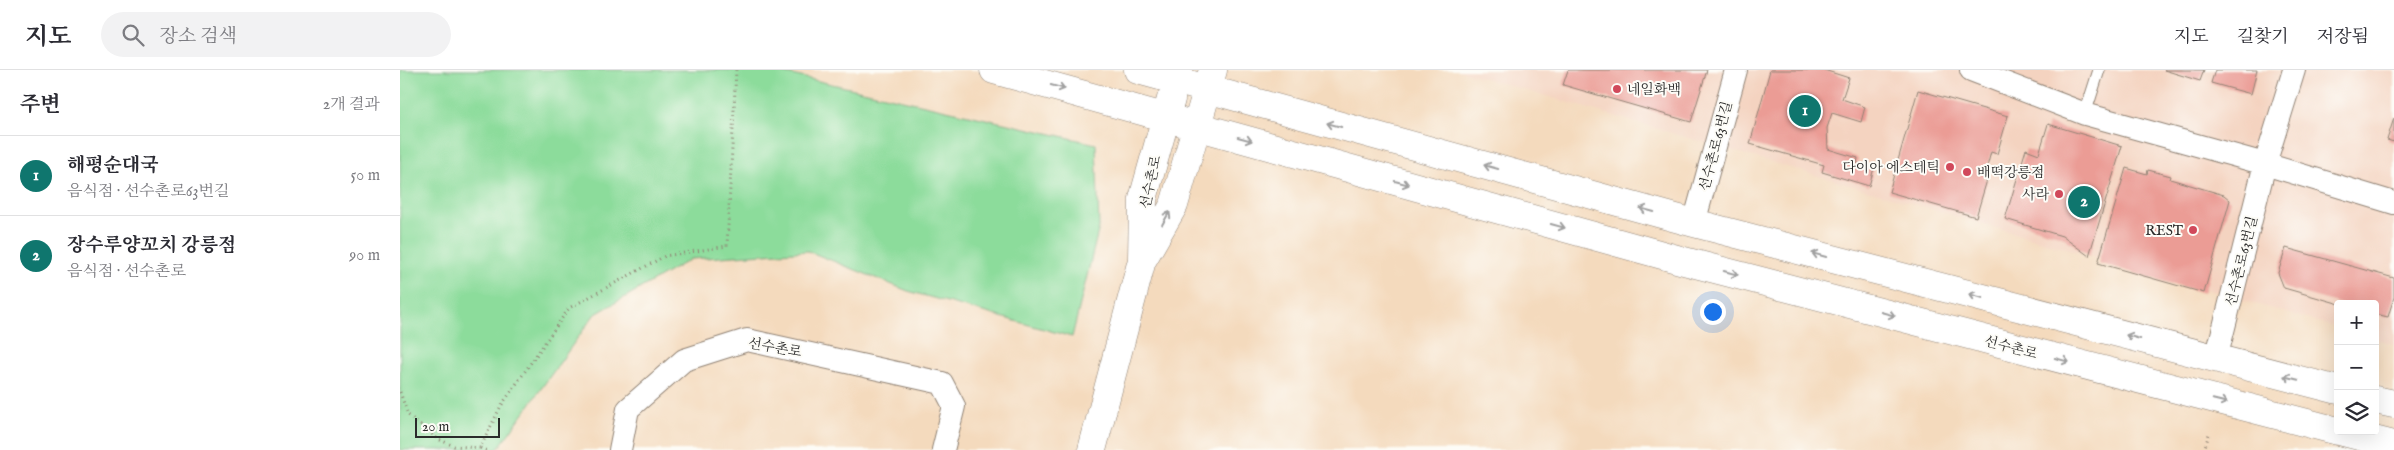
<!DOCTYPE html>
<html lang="ko">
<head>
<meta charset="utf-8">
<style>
  :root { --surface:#fff; --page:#f2f2f3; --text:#2b2b33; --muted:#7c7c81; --line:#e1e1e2; --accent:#0f766e }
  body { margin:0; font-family:"IM FELL English","Noto Serif KR",serif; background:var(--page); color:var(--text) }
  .controls { position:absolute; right:15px; bottom:15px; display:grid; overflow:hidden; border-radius:5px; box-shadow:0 5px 20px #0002 }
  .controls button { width:45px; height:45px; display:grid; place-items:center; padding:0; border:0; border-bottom:1px solid var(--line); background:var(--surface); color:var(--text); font:25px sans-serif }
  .scale { position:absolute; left:15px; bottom:12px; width:85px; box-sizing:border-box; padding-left:5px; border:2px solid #2b2b2b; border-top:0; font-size:14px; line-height:18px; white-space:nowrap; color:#2b2b2b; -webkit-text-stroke:4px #fdfcf7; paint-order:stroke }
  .you { position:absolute; left:1312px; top:241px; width:18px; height:18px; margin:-12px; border:4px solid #fff; border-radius:50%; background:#1a73e8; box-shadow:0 0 0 8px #1a73e833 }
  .badge { display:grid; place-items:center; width:32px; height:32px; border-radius:50%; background:var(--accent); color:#fff; font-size:16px; font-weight:700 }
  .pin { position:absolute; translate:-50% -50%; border:2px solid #fff; box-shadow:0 1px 5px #0006 }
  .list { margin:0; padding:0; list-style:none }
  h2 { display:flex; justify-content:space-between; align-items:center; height:65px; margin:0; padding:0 20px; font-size:21px }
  h2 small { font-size:16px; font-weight:400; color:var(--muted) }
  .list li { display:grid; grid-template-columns:32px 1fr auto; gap:15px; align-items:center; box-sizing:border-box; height:80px; padding:0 20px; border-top:1px solid var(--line) }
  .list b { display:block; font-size:19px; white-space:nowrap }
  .list p { margin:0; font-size:16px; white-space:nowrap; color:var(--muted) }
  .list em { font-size:16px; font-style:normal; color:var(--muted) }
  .icon { flex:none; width:28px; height:28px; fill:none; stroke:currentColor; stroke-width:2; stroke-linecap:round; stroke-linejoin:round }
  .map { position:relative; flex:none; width:1994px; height:380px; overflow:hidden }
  header { display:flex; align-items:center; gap:30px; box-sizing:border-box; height:70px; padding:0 25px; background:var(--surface); border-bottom:1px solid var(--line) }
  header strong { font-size:24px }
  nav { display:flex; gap:28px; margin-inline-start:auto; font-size:18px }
  .search { width:350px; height:45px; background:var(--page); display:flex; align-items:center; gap:12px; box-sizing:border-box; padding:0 18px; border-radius:28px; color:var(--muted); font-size:19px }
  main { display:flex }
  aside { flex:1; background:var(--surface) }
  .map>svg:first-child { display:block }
  .built { fill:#f4d3c0 }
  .green { fill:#8cdc9b; stroke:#5c8463 }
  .building { fill:#eb9c95 }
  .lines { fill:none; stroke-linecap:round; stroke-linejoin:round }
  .service-casing { stroke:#908274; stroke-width:13 }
  .minor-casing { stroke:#908274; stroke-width:24 }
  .tertiary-casing { stroke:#908274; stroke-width:29 }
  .path { stroke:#908274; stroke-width:3; stroke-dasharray:1 4; stroke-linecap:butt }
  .service { stroke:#fff; stroke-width:11 }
  .minor { stroke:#fff; stroke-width:22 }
  .tertiary { stroke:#fff; stroke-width:28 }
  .oneway { stroke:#a0a0a0 }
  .poi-dot { fill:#d1495b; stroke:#fdfcf7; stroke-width:2 }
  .labels { text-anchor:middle; stroke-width:4; stroke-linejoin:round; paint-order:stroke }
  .poi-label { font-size:14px; fill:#2b2b2b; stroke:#fdfcf7; text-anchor:end }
  .street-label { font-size:14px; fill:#2b2b2b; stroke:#fdfcf7 }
</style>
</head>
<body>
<header>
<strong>지도</strong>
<div class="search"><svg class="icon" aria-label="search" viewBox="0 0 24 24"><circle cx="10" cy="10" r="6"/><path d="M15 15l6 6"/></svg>장소 검색</div>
<nav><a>지도</a><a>길찾기</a><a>저장됨</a></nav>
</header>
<main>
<aside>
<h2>주변<small>2개 결과</small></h2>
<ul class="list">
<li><span class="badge">1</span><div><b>해평순대국</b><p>음식점 · 선수촌로63번길</p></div><em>50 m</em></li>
<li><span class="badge">2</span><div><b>장수루양꼬치 강릉점</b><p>음식점 · 선수촌로</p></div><em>90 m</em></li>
</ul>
</aside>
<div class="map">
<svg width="1994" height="380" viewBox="0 0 1994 380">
  <rect width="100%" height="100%" fill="#fdfcf7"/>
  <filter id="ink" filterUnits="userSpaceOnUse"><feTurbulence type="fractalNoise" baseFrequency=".02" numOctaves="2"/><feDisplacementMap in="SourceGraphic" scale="10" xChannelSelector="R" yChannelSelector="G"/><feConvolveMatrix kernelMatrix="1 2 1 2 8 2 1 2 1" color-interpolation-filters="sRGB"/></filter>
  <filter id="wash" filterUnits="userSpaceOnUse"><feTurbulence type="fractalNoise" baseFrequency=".0096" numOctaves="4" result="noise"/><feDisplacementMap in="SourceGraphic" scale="20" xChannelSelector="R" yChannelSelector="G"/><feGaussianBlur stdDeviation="1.12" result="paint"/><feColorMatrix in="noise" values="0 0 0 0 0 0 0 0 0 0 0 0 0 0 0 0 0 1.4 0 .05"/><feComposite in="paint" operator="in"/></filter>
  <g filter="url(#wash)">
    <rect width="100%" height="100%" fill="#f4dabd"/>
    <path class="built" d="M1057,0H1994V274L1975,269V234H1938V258Z"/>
    <path class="green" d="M0,0H370L696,74L699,157L672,267L508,221L408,181L291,189L194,245L97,380H0Z"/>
    <g id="blocks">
      <path class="building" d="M1168,0H1307L1291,52L1163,15Z
        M1370,0H1424L1449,8L1442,29L1465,37L1461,52L1432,43L1427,58L1428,79L1458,88L1457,93L1474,98L1469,116L1422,102L1424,95L1350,74Z
        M1764,0H1804L1800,11Z
        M1815,0H1857L1851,24L1811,13Z
        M1518,20L1608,46L1597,84L1591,82L1584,108L1587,110L1576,147L1489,122Z
        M1994,48V72L1987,70Z
        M1648,54L1722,76L1689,186L1662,166L1605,149L1626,79L1639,84Z
        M1726,98L1747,104L1748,100L1771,106L1770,109L1824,125L1830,130L1804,223L1698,193Z
        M1886,178L1994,208V227L1988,247L1975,244V234H1940L1884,218L1878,203Z"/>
    </g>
  </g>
  <g filter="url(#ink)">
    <use href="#blocks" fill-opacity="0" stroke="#908274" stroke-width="1"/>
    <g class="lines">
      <defs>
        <path id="service" d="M1685,44L1699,0"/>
        <path id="minor" d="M1571,0L1685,44L1865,94L1994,133
          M1294,153L1336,0
          M1816,289L1865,94L1894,0
          M220,380L228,339L284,290L347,270L542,313L554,336L543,380"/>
        <path id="tertiary" d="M594,0L1284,191L1938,361
          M738,0L1294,153L1938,320
          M744,187L774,135L813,0
          M1975,330L1994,334
          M1939,361L1994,375
          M692,380L742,190L743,129L771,29"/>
      </defs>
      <use href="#service" class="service-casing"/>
      <use href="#minor" class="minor-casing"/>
      <use href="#tertiary" class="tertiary-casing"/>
      <path class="path" d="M0,322L8,345L38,369L54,376L80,378
        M86,380L80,378L101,336L169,238L265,186L327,176L336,0
        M1804,380L1809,364"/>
      <use href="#service" class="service"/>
      <use href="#minor" class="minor"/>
      <use href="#tertiary" class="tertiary"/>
    </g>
    <defs><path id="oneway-shaft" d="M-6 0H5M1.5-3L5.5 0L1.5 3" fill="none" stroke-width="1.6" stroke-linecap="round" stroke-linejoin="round" transform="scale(1.25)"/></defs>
    <g class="oneway">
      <use href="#oneway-shaft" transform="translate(658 17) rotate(15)"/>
      <use href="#oneway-shaft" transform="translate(934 55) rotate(-165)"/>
      <use href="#oneway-shaft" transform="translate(845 69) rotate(15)"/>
      <use href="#oneway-shaft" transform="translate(1091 97) rotate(-165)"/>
      <use href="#oneway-shaft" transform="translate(1002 113) rotate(15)"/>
      <use href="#oneway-shaft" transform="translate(1247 140) rotate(-165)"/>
      <use href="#oneway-shaft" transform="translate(766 148) rotate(-60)"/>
      <use href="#oneway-shaft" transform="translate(1158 156) rotate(15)"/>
      <use href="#oneway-shaft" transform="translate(1419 185) rotate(-165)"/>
      <use href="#oneway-shaft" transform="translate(1331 203) rotate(15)"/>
      <use href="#oneway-shaft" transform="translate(1576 226) rotate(-165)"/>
      <use href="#oneway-shaft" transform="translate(1488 244) rotate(15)"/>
      <use href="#oneway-shaft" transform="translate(1733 267) rotate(-165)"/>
      <use href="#oneway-shaft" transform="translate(1662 290) rotate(15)"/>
      <use href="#oneway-shaft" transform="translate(1891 308) rotate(-166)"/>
      <use href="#oneway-shaft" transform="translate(1820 331) rotate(14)"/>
    </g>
  </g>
  <g class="poi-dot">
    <circle cx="1217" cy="19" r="5"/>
    <circle cx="1550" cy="97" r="5"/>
    <circle cx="1567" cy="102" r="5"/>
    <circle cx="1659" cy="124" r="5"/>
    <circle cx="1793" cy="160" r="5"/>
  </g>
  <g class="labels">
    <g class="poi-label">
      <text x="1227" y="24" text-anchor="start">네일화백</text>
      <text x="1540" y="102">다이아 에스테틱</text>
      <text x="1577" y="107" text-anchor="start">배떡강릉점</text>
      <text x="1649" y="129">사라</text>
      <text x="1783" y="165">REST</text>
    </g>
    <g class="street-label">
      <text transform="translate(1315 76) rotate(-75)" y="5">선수촌로63번길</text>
      <text transform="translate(750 112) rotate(-78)" y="5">선수촌로</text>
      <text transform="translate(1841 191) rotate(-76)" y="5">선수촌로63번길</text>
      <text transform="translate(375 277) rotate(10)" y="5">선수촌로</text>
      <text transform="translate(1611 277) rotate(15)" y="5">선수촌로</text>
    </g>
  </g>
</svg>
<div class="controls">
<button>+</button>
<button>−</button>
<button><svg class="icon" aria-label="layers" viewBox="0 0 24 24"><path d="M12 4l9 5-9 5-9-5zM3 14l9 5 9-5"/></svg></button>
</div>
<div class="scale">20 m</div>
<div class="you"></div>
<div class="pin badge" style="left:1405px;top:41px">1</div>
<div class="pin badge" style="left:1684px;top:132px">2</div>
</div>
</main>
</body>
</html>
